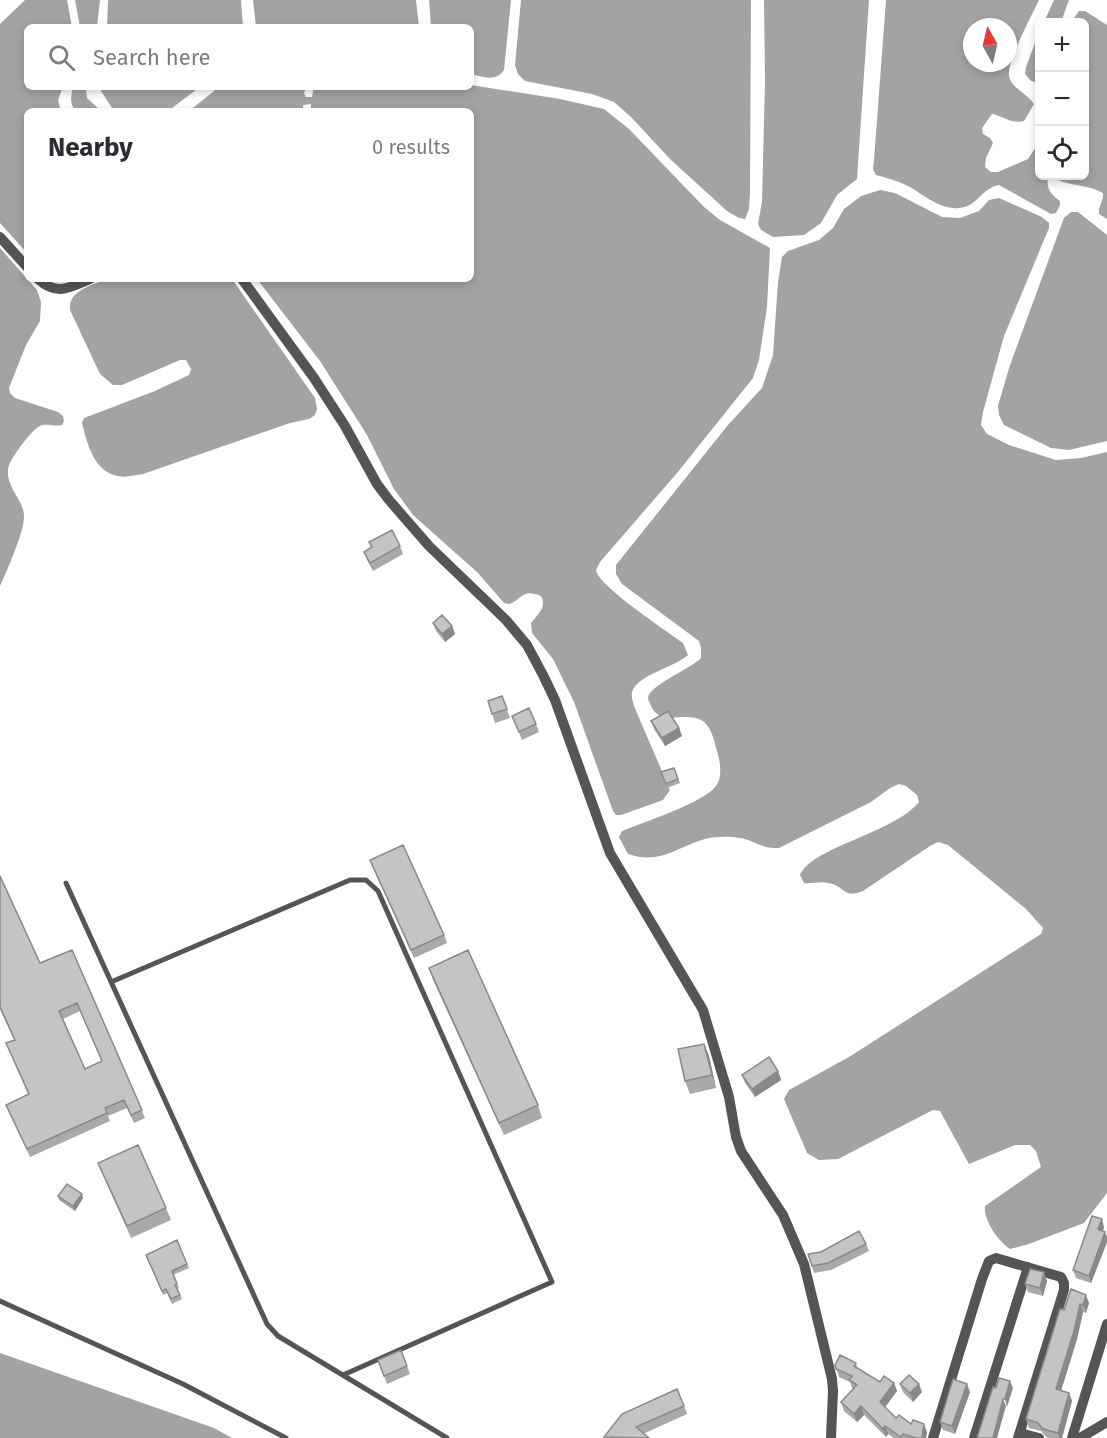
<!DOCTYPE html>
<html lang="en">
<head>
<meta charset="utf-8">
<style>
  :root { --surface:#fff; --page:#f7f7f7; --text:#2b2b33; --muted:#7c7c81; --line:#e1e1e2 }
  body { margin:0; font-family:"Fira Sans",sans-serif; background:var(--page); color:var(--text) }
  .controls { position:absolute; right:18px; top:18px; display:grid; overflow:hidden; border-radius:9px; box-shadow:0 3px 9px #0003 }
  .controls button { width:54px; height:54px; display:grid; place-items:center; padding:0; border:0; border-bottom:2px solid var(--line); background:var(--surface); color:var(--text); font:30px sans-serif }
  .compass { position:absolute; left:963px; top:18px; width:54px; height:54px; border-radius:50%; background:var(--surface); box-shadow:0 3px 9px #0003; rotate:352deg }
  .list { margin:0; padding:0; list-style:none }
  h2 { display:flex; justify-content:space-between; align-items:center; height:78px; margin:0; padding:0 24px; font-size:26px }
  h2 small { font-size:20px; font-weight:400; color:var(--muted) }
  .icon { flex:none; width:33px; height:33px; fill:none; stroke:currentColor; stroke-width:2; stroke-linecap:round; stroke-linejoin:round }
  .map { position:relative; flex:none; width:1107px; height:1438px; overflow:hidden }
  .search { position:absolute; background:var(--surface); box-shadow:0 3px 9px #0003; left:24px; top:24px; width:450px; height:66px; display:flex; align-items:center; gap:15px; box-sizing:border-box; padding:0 21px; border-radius:9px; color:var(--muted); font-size:22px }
  .panel { position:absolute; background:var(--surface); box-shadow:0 3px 9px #0003; left:24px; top:108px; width:450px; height:174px; border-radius:9px }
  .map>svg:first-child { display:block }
  .water { fill:#a3a3a3; fill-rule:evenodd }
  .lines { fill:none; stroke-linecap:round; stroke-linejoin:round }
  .lane { stroke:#555; stroke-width:5 }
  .street { stroke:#555; stroke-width:10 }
  .wall { fill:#a9a9a9; fill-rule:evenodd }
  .shaded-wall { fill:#898989 }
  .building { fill:#c4c4c4; stroke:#898989; stroke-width:1.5; fill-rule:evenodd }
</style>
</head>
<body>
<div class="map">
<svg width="1107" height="1438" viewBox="0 0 1107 1438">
  <rect width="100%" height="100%" fill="#fff"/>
  <path class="water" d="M25,0H67L72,27H27V87H63L58,100L61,111H27V253L0,223V24Z
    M75,0H100L97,27H80Z
    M108,0H241L243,27H107Z
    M253,0H416L419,27H256Z
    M429,0H511L504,70C496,82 484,77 471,74V27H431Z
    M521,0H751L750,191L749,209L745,219L739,218L727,211L670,159L631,117L614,102L592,94L525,81L518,74L515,65Z
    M764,0H869L857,179L837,195L821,223L804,235L773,237L761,230L758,224L762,202L765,81Z
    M886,0H1039C1032,15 1007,61 1009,76C1011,88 1028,94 1034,104L1024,121C1010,124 1004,116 992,114L982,128L983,134L990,138L993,143L986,158L985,167L991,172H998L1028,159L1039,142L1040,176H1048C1046,188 1050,194 1060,201V205L1056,213L1051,214L999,185C981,188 978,207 959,208C940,210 923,194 908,186C898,181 887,178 876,175L873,169L874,160ZM972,27H1008V63H972Z
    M1054,0H1069L1061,22H1044Z
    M1079,11H1085L1107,25V219L1099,214C1098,206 1104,201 1103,193C1090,185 1072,186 1058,180L1057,176H1084V22H1071Z
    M1039,32L1040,83H1039L1031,81L1025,74L1026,67Z
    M471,85L560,99L604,109L629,129L704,207L720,220L770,248L767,307L759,360L753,378L677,473L600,562L596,570C598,586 667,631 683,643L688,655C675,667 637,675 632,692C631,697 633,702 634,706L670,790L663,800L621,815H616L613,811L574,702L553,659L532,633L531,623C539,613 547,607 541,596C523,589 524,597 510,604L504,603L478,573L413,515L394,489L367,435L320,361L257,279H471V111H311V104L303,105V111H189L219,87H306L304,93L306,97H312L314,87H471Z
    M73,87H86L87,98L101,111H76C69,104 71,96 73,87Z
    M102,87H200L168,111H114L101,91Z
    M880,190L895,193L942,217L960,218L979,211L989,200L999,198L1042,217L1049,223V228L1004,336L983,412L981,425L987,434L1009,445L1056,460L1081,458L1107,452V1193L1084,1223L1029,1244L1010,1249C999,1242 983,1220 985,1206L1041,1167L1036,1151L1030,1145H1015L969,1164L940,1111L933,1110L838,1159L819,1160L807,1153L784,1099L789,1090L849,1057L1041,934L1043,928L1026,909L948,845L938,842L930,846L863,891C842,899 846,886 828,883C820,881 812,884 804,883L800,875C812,847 894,833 919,802L917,795L906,786L899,784L890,788L871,802L779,848C764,848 761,845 748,840C737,836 716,836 705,839C677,847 660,865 628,854L619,837L622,831C644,822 703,803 716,786C723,777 720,761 717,751C714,740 711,725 701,720C684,711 661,727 651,706C651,705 648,700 648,698C648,686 692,668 701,658V648L699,641L622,584L616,574V565L728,425L762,388L773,355L778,282L782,257L788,251L819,240L833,228L844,209L861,196Z
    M1071,212H1078L1107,235V441L1069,450L1051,448L1004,425L999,415L998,406L1010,365L1064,218Z
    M0,248L37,290L41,302L40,321L26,345L9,388L10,393L15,398L58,412L63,416L64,421L62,425C54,427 47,423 40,426C32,429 12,457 9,465C7,471 8,478 10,483C14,495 24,503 24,517C24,532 7,571 0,586Z
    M108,279H232L315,398L317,409L315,415L309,419L290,423L143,474C135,475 126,478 118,476C94,472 87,443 82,423L84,418L155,391L189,375L191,369L186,360H180L122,385H113L100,374L70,310C68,290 93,285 108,279Z
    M0,1353L214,1428L232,1438H0Z"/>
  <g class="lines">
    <path class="lane" d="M66,883L267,1324L278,1336L447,1438
      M111,982L350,880H366L378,891L552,1282L343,1375
      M0,1301L183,1384L286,1438"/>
    <path class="street" d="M0,237L27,267
      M38,279C57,296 69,288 90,279
      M242,279L314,378L345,426L377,484L389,500L429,546L506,620L527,645L543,675L555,700L610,853L703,1010L729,1097L736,1137L741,1151L783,1215L804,1264L832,1379L833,1391L831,1438
      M1020,1433L1039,1438
      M933,1438L982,1279L989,1261L996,1258L1061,1277L1064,1283V1290L1018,1438
      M974,1438L1028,1267
      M1072,1438L1107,1324
      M1080,1438L1107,1422"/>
  </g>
  <path class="wall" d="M369,542L400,546L403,554L373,571L367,560L364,552L371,548Z
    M433,623L452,626L455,634L445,642L436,631Z
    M502,696L510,718L495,723L488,701Z
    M512,716L536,724L539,732L522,740Z
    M651,721L679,728L682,736L665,746L654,729Z
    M674,768L680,783L667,788L661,772Z
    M370,860L444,935L447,943L414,958Z
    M0,876L40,963L72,950L145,1118L134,1123L127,1108L108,1116L110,1121L30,1157L6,1105L28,1094L6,1043L14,1040L0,1009ZM80,1011L102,1061L85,1069L63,1019Z
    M429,968L538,1105L542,1118L504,1135L433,980Z
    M704,1044L709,1056L716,1088L690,1094L685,1081Z
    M778,1071L781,1080L755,1097L745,1083L742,1075Z
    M98,1163L166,1208L171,1220L131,1238L103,1175Z
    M82,1194L83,1198L75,1211L59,1200L58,1196Z
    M1104,1227L1103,1231L1107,1237V1242L1091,1283L1076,1278L1073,1270Z
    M177,1240L189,1268L173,1275L179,1288L177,1289L182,1299L172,1304L167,1293L163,1295L146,1255Z
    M866,1244L869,1251L831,1270L814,1273L812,1266L821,1252Z
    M1044,1272L1047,1281L1043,1296L1028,1292L1025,1284Z
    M1071,1289L1089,1303L1086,1313L1083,1312L1077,1339L1061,1391L1069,1393L1072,1401L1062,1438H1049L1046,1437L1041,1431L1029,1428L1026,1419Z
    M378,1360L407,1366L410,1374L387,1384Z
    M856,1363L857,1368L880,1382L894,1383L897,1391L885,1407L896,1418L911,1424L927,1432L926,1438H894L888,1434L886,1437L864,1415L857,1422L844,1411L841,1402L853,1389L852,1388L850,1382L839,1377L835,1365Z
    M900,1384L922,1392L913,1402L903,1392Z
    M970,1392L955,1434L943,1430L940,1422Z
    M684,1406L687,1414L643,1434L604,1438Z"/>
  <path class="shaded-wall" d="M452,626L455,634L445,642L442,634Z
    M679,728L682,736L665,746L662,738Z
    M704,1044L709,1056L716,1088L712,1075Z
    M778,1071L781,1080L755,1097L752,1089Z
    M82,1194L83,1198L75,1211L73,1206Z
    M1102,1219L1104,1227L1101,1237L1098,1229Z
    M1105,1232L1107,1237V1242L1091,1283L1089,1276Z
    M1044,1272L1047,1281L1043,1296L1040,1288Z
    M1086,1295L1089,1303L1086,1313L1083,1305Z
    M1080,1304L1083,1312L1077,1339L1059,1397L1056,1389Z
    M1010,1381L1013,1388L1007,1407L1005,1399Z
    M894,1383L897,1391L883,1410L880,1402Z
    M919,1384L922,1392L913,1402L910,1393Z
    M967,1384L970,1392L955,1434L952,1426Z
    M1069,1393L1072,1401L1062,1438H1059L1058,1433Z
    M1003,1399L1006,1406L997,1438H993Z
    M861,1406L864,1415L857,1422L854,1414Z
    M924,1424L927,1432L926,1438H922Z
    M885,1426L888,1434L886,1437L883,1429Z"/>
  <path class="building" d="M392,530L400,546L370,563L364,552L372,547L369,542Z
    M442,615L452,626L442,634L433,623Z
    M502,696L507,709L492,714L488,701Z
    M529,708L536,724L519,732L512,716Z
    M668,711L679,728L662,738L651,721Z
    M674,768L678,779L666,784L661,772Z
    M403,845L444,935L411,950L370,860Z
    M0,876L40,963L72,950L142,1110L131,1115L124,1100L105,1108L107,1113L27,1149L6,1105L29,1094L6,1043L15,1040L0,1007ZM77,1003L102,1061L85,1069L59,1011Z
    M468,950L538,1105L499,1123L429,968Z
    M704,1044L712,1075L685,1081L678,1049Z
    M769,1057L778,1071L752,1089L742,1075Z
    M138,1145L166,1208L127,1226L98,1163Z
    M67,1184L82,1194L73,1206L58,1196Z
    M1092,1216L1102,1219L1098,1229L1105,1232L1089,1276L1073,1270Z
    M859,1231L866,1244L828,1263L812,1266L808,1254L821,1252Z
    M177,1240L187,1264L172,1271L177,1284L175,1285L180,1295L171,1299L166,1289L162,1291L146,1255Z
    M1030,1269L1044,1272L1040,1288L1025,1284Z
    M1071,1289L1086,1295L1083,1305L1080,1304L1074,1331L1056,1389L1069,1393L1058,1433L1043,1429L1038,1423L1026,1419L1060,1309L1064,1310Z
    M401,1350L407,1366L384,1376L378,1360Z
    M840,1355L856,1363L854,1366L880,1382L884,1376L894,1383L880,1402L896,1418L899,1415L911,1424L913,1420L924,1424L922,1438H916L903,1434L901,1437L885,1426L883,1429L861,1406L854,1414L841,1402L857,1385L849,1380L852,1376L836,1369L835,1365Z
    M909,1375L919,1384L910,1393L900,1384Z
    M999,1378L1010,1381L1005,1399H1003L993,1438H977L993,1387L996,1388Z
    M953,1379L967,1384L952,1426L940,1422Z
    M677,1389L684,1406L636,1427L649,1438L604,1437L622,1414Z"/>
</svg>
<div class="controls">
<button>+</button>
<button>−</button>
<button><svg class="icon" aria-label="locate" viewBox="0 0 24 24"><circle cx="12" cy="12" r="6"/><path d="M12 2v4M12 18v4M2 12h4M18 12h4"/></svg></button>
</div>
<svg class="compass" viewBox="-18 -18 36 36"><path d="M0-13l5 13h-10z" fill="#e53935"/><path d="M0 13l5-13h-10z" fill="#7c7c81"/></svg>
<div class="search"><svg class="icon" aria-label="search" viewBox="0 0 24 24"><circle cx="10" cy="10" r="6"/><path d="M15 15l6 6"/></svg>Search here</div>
<section class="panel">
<h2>Nearby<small>0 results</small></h2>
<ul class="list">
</ul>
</section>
</div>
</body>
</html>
